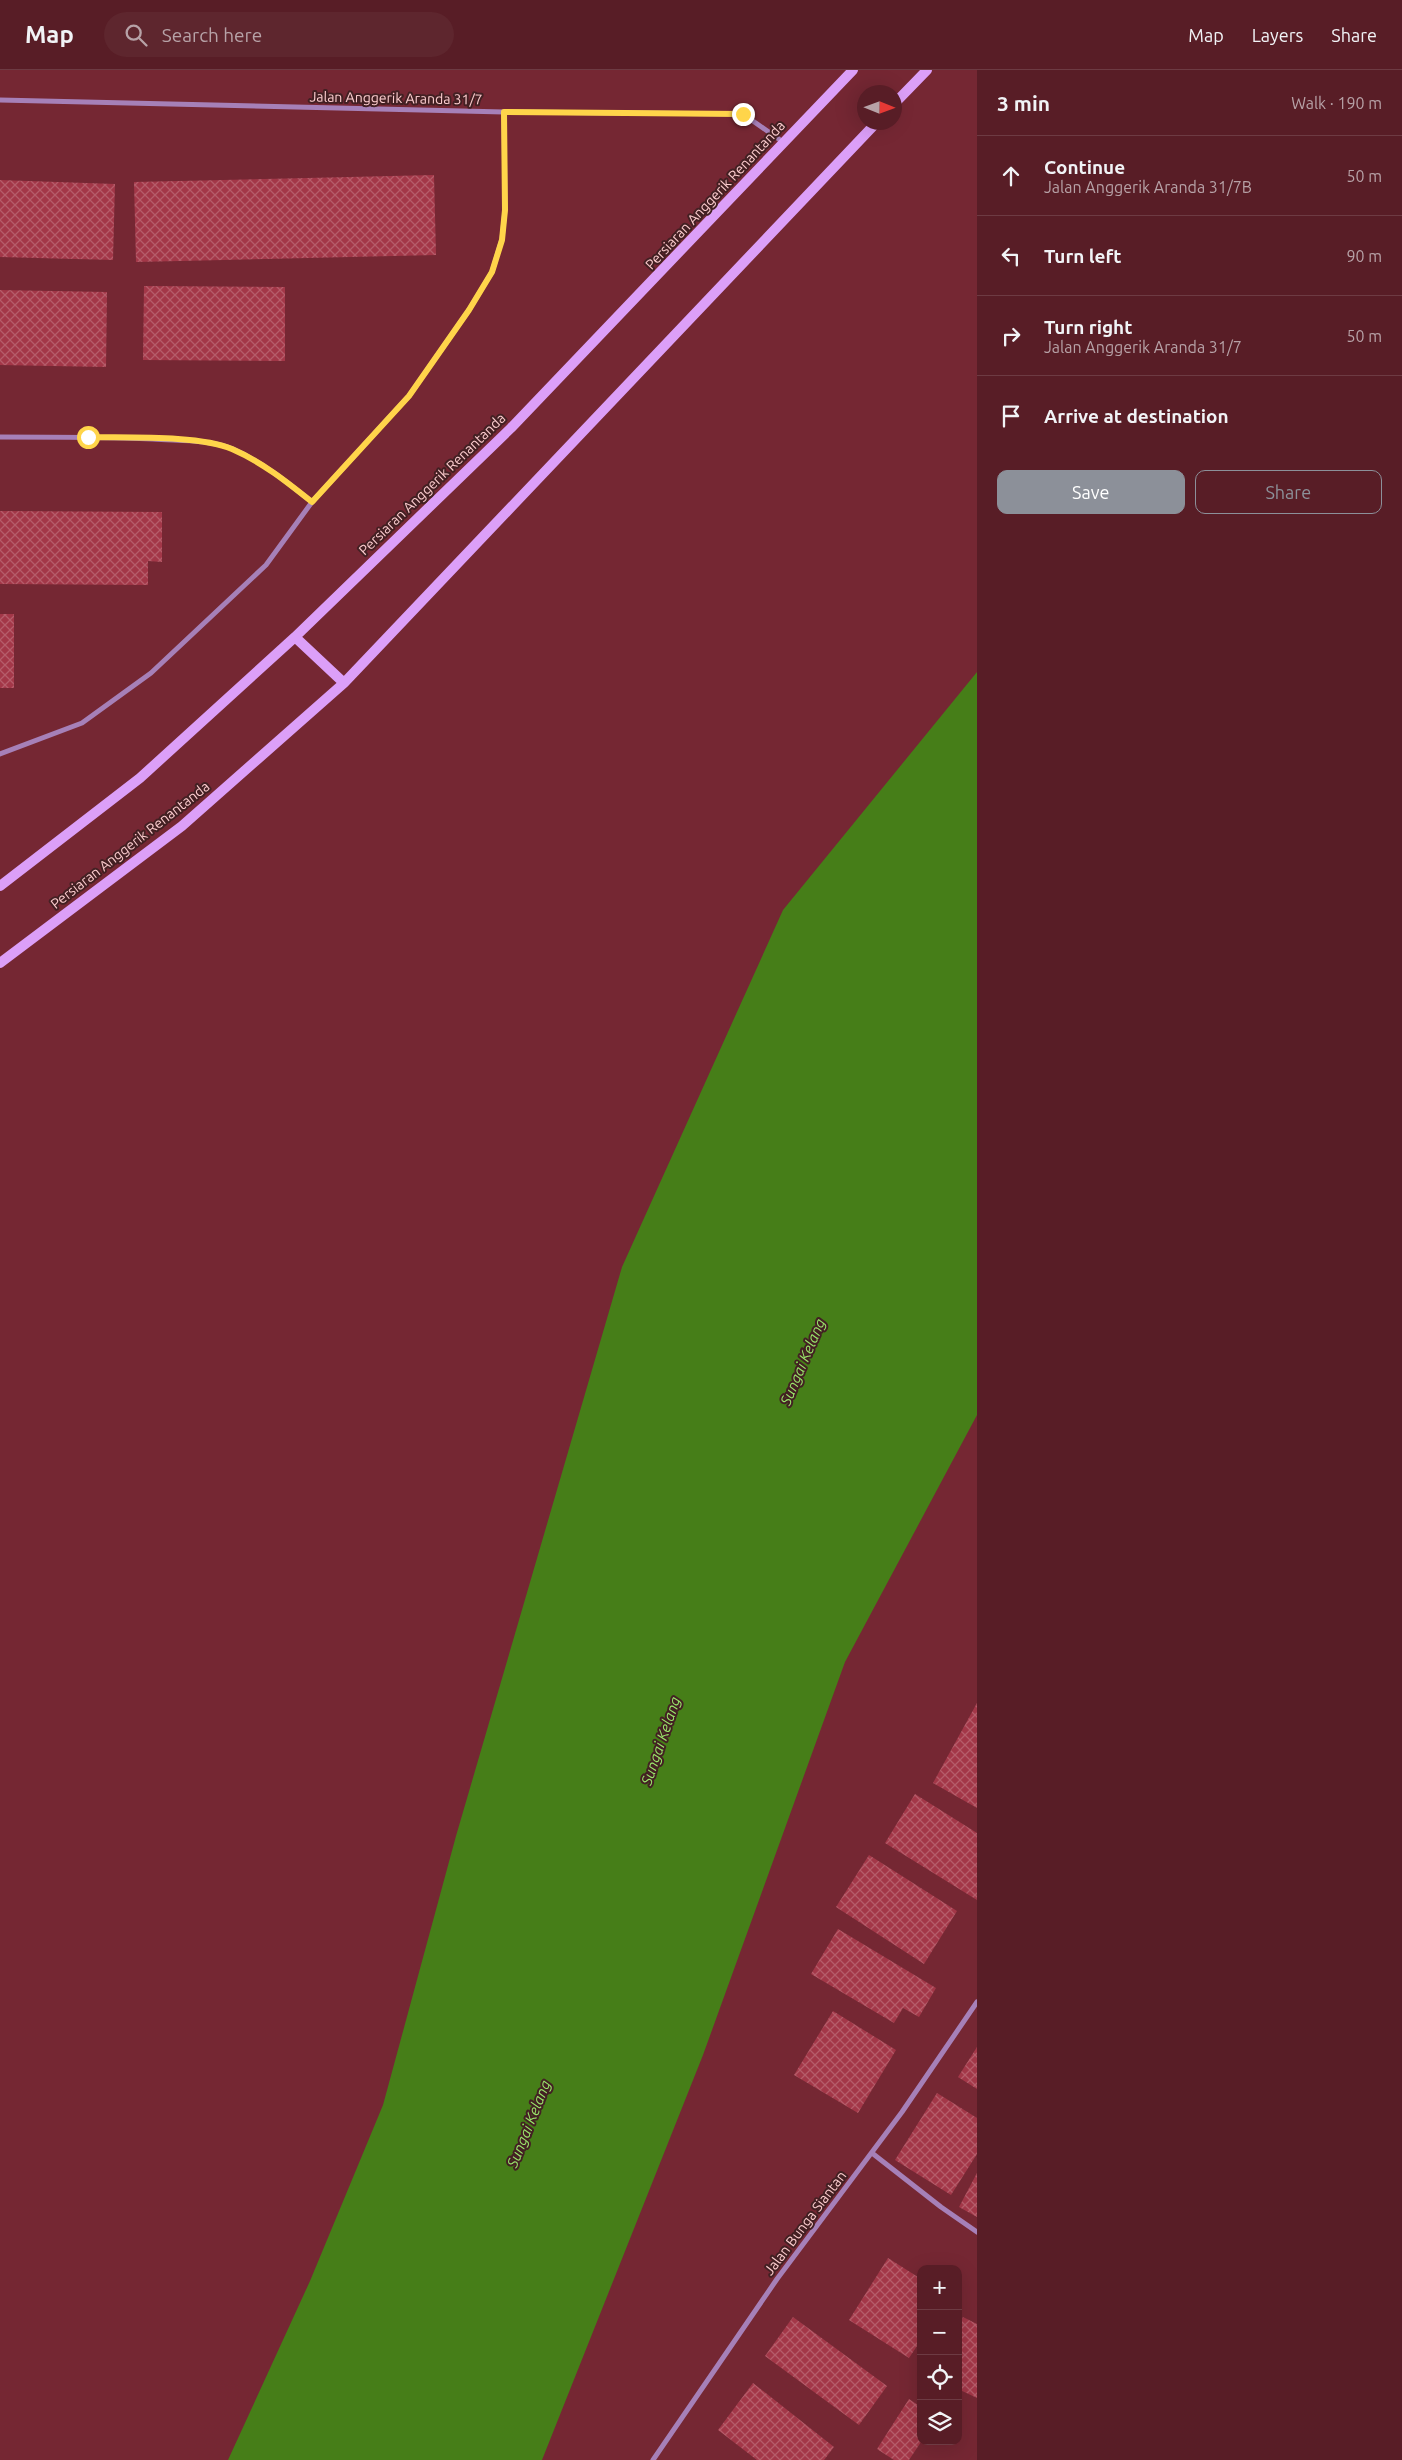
<!DOCTYPE html>
<html lang="en">
<head>
<meta charset="utf-8">
<style>
  :root { --surface:#581d26; --page:#5e262e; --text:#f1f3f6; --muted:#b7a2a7; --line:#6d3b43; --accent:#8c9099 }
  body { margin:0; font-family:Ubuntu,sans-serif; background:var(--page); color:var(--text) }
  .controls { position:absolute; right:15px; bottom:15px; display:grid; overflow:hidden; border-radius:10px; box-shadow:0 5px 20px #0002 }
  .controls button { width:45px; height:45px; display:grid; place-items:center; padding:0; border:0; border-bottom:1px solid var(--line); background:var(--surface); color:var(--text); font:25px sans-serif }
  .compass { position:absolute; left:857px; top:15px; width:45px; height:45px; border-radius:50%; background:var(--surface); box-shadow:0 5px 20px #0002; rotate:91deg }
  .stop { position:absolute; width:15px; height:15px; margin:-11px; border:4px solid #ffd54a; border-radius:50%; background:#fff }
  .stop.end { background:#ffd54a; border-color:#fff; box-shadow:0 1px 5px #0008 }
  .list { margin:0; padding:0; list-style:none }
  h2 { display:flex; justify-content:space-between; align-items:center; height:65px; margin:0; padding:0 20px; font-size:21px }
  h2 small { font-size:16px; font-weight:400; color:var(--muted) }
  .list li { display:grid; grid-template-columns:32px 1fr auto; gap:15px; align-items:center; box-sizing:border-box; height:80px; padding:0 20px; border-top:1px solid var(--line) }
  .list b { display:block; font-size:19px; white-space:nowrap }
  .list p { margin:0; font-size:16px; white-space:nowrap; color:var(--muted) }
  .list em { font-size:16px; font-style:normal; color:var(--muted) }
  .actions { display:flex; gap:10px; padding:15px 20px }
  .actions a { flex:1; padding:11px 0; border:1px solid var(--accent); border-radius:10px; text-align:center; font-size:18px; color:var(--accent) }
  .actions .main { background:var(--accent); color:#fff }
  .icon { flex:none; width:28px; height:28px; fill:none; stroke:currentColor; stroke-width:2; stroke-linecap:round; stroke-linejoin:round }
  .map { position:relative; flex:none; width:977px; height:2390px; overflow:hidden }
  header { display:flex; align-items:center; gap:30px; box-sizing:border-box; height:70px; padding:0 25px; background:var(--surface); border-bottom:1px solid var(--line) }
  header strong { font-size:24px }
  nav { display:flex; gap:28px; margin-inline-start:auto; font-size:18px }
  .search { width:350px; height:45px; background:var(--page); display:flex; align-items:center; gap:12px; box-sizing:border-box; padding:0 18px; border-radius:28px; color:var(--muted); font-size:19px }
  main { display:flex }
  aside { flex:1; background:var(--surface) }
  .map>svg:first-child { display:block }
  .water { fill:#467e18 }
  .building { fill:url(#building-cross-hatch) }
  .lines { fill:none; stroke-linecap:round; stroke-linejoin:round }
  .minor { stroke:#a680b8; stroke-width:5 }
  .secondary { stroke:#dc9ff8; stroke-width:10 }
  .route { stroke:#ffd54a; stroke-width:6 }
  .labels { text-anchor:middle; stroke-width:4; stroke-linejoin:round; paint-order:stroke }
  .street-label { font-size:14px; fill:#fdcdcf; stroke:#432023 }
  .water-label { font-size:15px; font-style:italic; fill:#9ae56b; stroke:#432023 }
</style>
</head>
<body>
<header>
<strong>Map</strong>
<div class="search"><svg class="icon" aria-label="search" viewBox="0 0 24 24"><circle cx="10" cy="10" r="6"/><path d="M15 15l6 6"/></svg>Search here</div>
<nav><a>Map</a><a>Layers</a><a>Share</a></nav>
</header>
<main>
<div class="map">
<svg width="977" height="2390" viewBox="0 0 977 2390">
  <defs>
    <pattern id="building-cross-hatch" width="8" height="8" patternUnits="userSpaceOnUse" patternTransform="scale(1.25)"><rect width="8" height="8" fill="#a33748"/><path d="M0 0l8 8M0 8l8-8" fill="none" stroke="#b55c6a"/></pattern>
  </defs>
  <rect width="100%" height="100%" fill="#752733"/>
  <path class="water" d="M977,602V1345L845,1592L703,1985L542,2390H228L310,2211L383,2035L456,1766L622,1197L783,840Z"/>
  <path class="building" d="M434,105L436,185L136,192L134,112Z
    M0,110L115,114L113,190L0,187Z
    M144,216L285,217V291L143,290Z
    M0,220L107,222L106,297L0,295Z
    M0,441L162,442V492L148,491V515L0,514Z
    M0,544H14V618H0Z
    M977,1633V1738L933,1713Z
    M915,1724L977,1763V1830L885,1773Z
    M869,1785L957,1841L924,1894L836,1837Z
    M838,1859L936,1918L919,1947L903,1938L894,1953L811,1904Z
    M833,1941L896,1980L858,2043L794,2005Z
    M977,1977V2019L958,2007Z
    M937,2023L977,2048V2084L951,2125L895,2090Z
    M977,2103V2147L959,2137Z
    M888,2188L921,2209V2270L909,2288L849,2250Z
    M793,2247L887,2316L859,2355L765,2286Z
    M963,2247L977,2254V2328L958,2319V2257Z
    M753,2313L834,2377L824,2390H757L718,2360Z
    M909,2329L921,2337V2372L909,2390H894L877,2379Z"/>
  <g class="lines">
    <path class="minor" d="M0,30L504,42L743,44L783,72
      M0,367C51,367 102,367 153,369C179,371 208,369 233,379C262,392 287,412 312,432
      M0,684L82,653L151,603L266,495L312,432L409,326L469,240L492,202L502,169L505,140L504,42
      M872,2083L941,2137L977,2162
      M653,2390L777,2209L902,2042L977,1932"/>
    <path class="secondary" d="M894,34L927,0
      M295,567L344,613
      M0,816L140,708L295,567L511,358L853,0
      M0,893L182,756L344,613L877,52"/>
  </g>
  <g class="lines">
    <path class="route" d="M88,367C127,368 199,365 232,379C262,392 287,412 312,432L409,326L469,240L492,202L502,170L505,140L504,42L743,44"/>
  </g>
  <g class="labels">
    <g class="street-label">
      <text transform="translate(396 28) rotate(1)" y="5">Jalan Anggerik Aranda 31/7</text>
      <text transform="translate(715 125) rotate(-47)" y="5">Persiaran Anggerik Renantanda</text>
      <text transform="translate(432 414) rotate(-44)" y="5">Persiaran Anggerik Renantanda</text>
      <text transform="translate(130 775) rotate(-38)" y="5">Persiaran Anggerik Renantanda</text>
      <text transform="translate(805 2153) rotate(-53)" y="5">Jalan Bunga Siantan</text>
    </g>
    <g class="water-label">
      <text transform="translate(803 1292) rotate(-67)" y="5">Sungai Kelang</text>
      <text transform="translate(661 1671) rotate(-71)" y="5">Sungai Kelang</text>
      <text transform="translate(529 2054) rotate(-68)" y="5">Sungai Kelang</text>
    </g>
  </g>
</svg>
<div class="controls">
<button>+</button>
<button>−</button>
<button><svg class="icon" aria-label="locate" viewBox="0 0 24 24"><circle cx="12" cy="12" r="6"/><path d="M12 2v4M12 18v4M2 12h4M18 12h4"/></svg></button>
<button><svg class="icon" aria-label="layers" viewBox="0 0 24 24"><path d="M12 4l9 5-9 5-9-5zM3 14l9 5 9-5"/></svg></button>
</div>
<svg class="compass" viewBox="-18 -18 36 36"><path d="M0-13l5 13h-10z" fill="#e53935"/><path d="M0 13l5-13h-10z" fill="#b7a2a7"/></svg>
<div class="stop" style="left:88px;top:367px"></div>
<div class="stop end" style="left:743px;top:44px"></div>
</div>
<aside>
<h2>3 min<small>Walk · 190 m</small></h2>
<ul class="list">
<li><svg class="icon" aria-label="ahead" viewBox="0 0 24 24"><path d="M12 20V5M6 11l6-6 6 6"/></svg><div><b>Continue</b><p>Jalan Anggerik Aranda 31/7B</p></div><em>50 m</em></li>
<li><svg class="icon" aria-label="left" viewBox="0 0 24 24"><path d="M17 20v-9H6M10 6l-5 5 5 5"/></svg><div><b>Turn left</b></div><em>90 m</em></li>
<li><svg class="icon" aria-label="right" viewBox="0 0 24 24"><path d="M7 20v-9h11M14 6l5 5-5 5"/></svg><div><b>Turn right</b><p>Jalan Anggerik Aranda 31/7</p></div><em>50 m</em></li>
<li><svg class="icon" aria-label="arrive" viewBox="0 0 24 24"><path d="M6 21V4h12l-3 4 3 4H6"/></svg><div><b>Arrive at destination</b></div></li>
</ul>
<div class="actions"><a class="main">Save</a><a>Share</a></div>
</aside>
</main>
</body>
</html>
